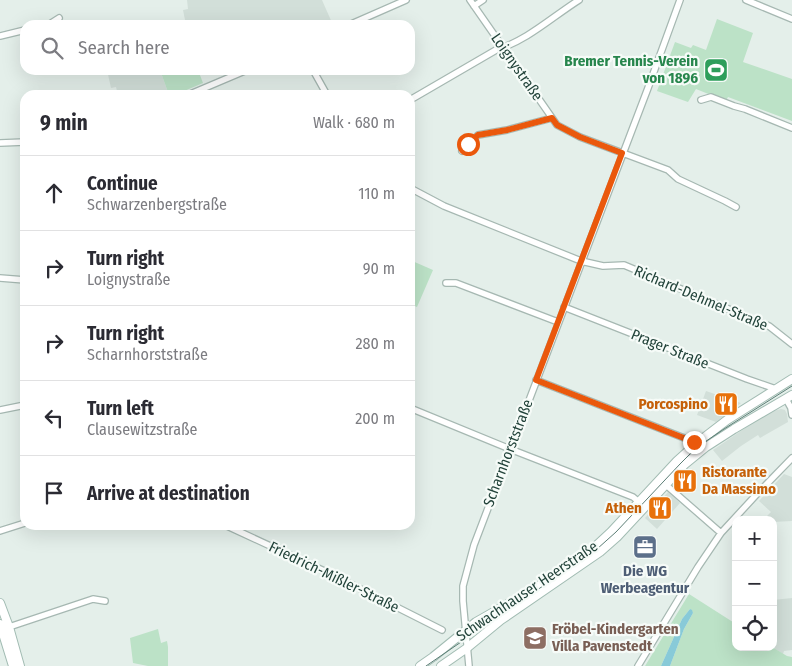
<!DOCTYPE html>
<html lang="en">
<head>
<meta charset="utf-8">
<style>
  :root { --surface:#fff; --page:#f7f7f7; --text:#2b2b33; --muted:#7c7c81; --line:#e1e1e2 }
  body { margin:0; font-family:"Fira Sans Condensed",sans-serif; background:var(--page); color:var(--text) }
  .controls { position:absolute; right:15px; bottom:15px; display:grid; overflow:hidden; border-radius:10px; box-shadow:0 5px 20px #0002 }
  .controls button { width:45px; height:45px; display:grid; place-items:center; padding:0; border:0; border-bottom:1px solid var(--line); background:var(--surface); color:var(--text); font:25px sans-serif }
  .stop { position:absolute; width:15px; height:15px; margin:-11px; border:4px solid #ea580c; border-radius:50%; background:#fff }
  .stop.end { background:#ea580c; border-color:#fff; box-shadow:0 1px 5px #0008 }
  .list { margin:0; padding:0; list-style:none }
  h2 { display:flex; justify-content:space-between; align-items:center; height:65px; margin:0; padding:0 20px; font-size:21px }
  h2 small { font-size:16px; font-weight:400; color:var(--muted) }
  .list li { display:grid; grid-template-columns:32px 1fr auto; gap:15px; align-items:center; box-sizing:border-box; height:75px; padding:0 20px; border-top:1px solid var(--line) }
  .list b { display:block; font-size:19px; white-space:nowrap }
  .list p { margin:0; font-size:16px; white-space:nowrap; color:var(--muted) }
  .list em { font-size:16px; font-style:normal; color:var(--muted) }
  .icon { flex:none; width:28px; height:28px; fill:none; stroke:currentColor; stroke-width:2; stroke-linecap:round; stroke-linejoin:round }
  .map { position:relative; flex:none; width:792px; height:666px; overflow:hidden }
  .search { position:absolute; background:var(--surface); box-shadow:0 5px 20px #0002; left:20px; top:20px; width:395px; height:55px; display:flex; align-items:center; gap:12px; box-sizing:border-box; padding:0 18px; border-radius:15px; color:var(--muted); font-size:19px }
  .panel { position:absolute; background:var(--surface); box-shadow:0 5px 20px #0002; left:20px; top:90px; width:395px; height:440px; border-radius:15px }
  .map>svg:first-child { display:block }
  .built { fill:#d2dfd9 }
  .green { fill:#bce2c7 }
  .water { fill:#88cad8 }
  .lines { fill:none; stroke-linecap:round; stroke-linejoin:round }
  .street-casing { stroke:#a6b8b2; stroke-width:8 }
  .secondary-casing { stroke:#a2bcb3; stroke-width:10 }
  .street { stroke:#fff; stroke-width:5.5 }
  .secondary { stroke:#fff; stroke-width:8 }
  .tram { stroke:#5c7e76; stroke-width:1 }
  .route { stroke:#ea580c; stroke-width:6 }
  .labels { text-anchor:middle; stroke-width:4.5; stroke-linejoin:round; paint-order:stroke }
  .leisure-label { font-size:15px; font-weight:bold; fill:#27864d; stroke:#f6fbf8; text-anchor:end }
  .street-label { font-size:15px; fill:#22433a; stroke:#f6fbf8 }
  .food-label { font-size:15px; font-weight:bold; fill:#c56008; stroke:#f6fbf8; text-anchor:end }
  .service-label { font-size:15px; font-weight:bold; fill:#4e5e75; stroke:#f6fbf8 }
  .education-label { font-size:15px; font-weight:bold; fill:#785e54; stroke:#f6fbf8; text-anchor:start }
</style>
</head>
<body>
<div class="map">
<svg width="792" height="666" viewBox="0 0 792 666">
  <rect width="100%" height="100%" fill="#e4efea"/>
  <path class="built" d="M187,0H322L333,25H186L183,10L188,9Z
    M107,70H160L169,95H118L116,87L111,88Z
    M706,391L741,403L716,422L697,415Z
    M781,409L785,410L787,414L788,422L760,438L758,435L741,446L722,461L713,450L751,424L773,411Z
    M784,474L792,477V521L773,522V520H768L767,516L771,512L759,501Z
    M668,492L680,503L657,529L645,518Z
    M792,598V650L784,651L783,654L772,647H773V634L776,628L773,626V614H774L773,600Z"/>
  <path class="green" d="M717,19L753,33L743,62L792,79V121L728,97L726,101L696,89L688,102L657,91L675,42L691,48L693,45L706,50Z
    M160,70H198L203,83L175,95H169Z
    M410,260L433,270L417,307L410,304Z
    M689,594L736,624V647H772L787,656L792,657V666H670L684,629L693,613L690,609L682,619L661,666H645Z
    M158,629L161,643L167,641L168,647V666H148L133,663L130,638Z"/>
  <path class="water" d="M690,609L692,610L693,613L684,629L670,666H661L682,619Z"/>
  <g class="lines">
    <defs>
      <path id="street" d="M470,0L557,125L580,137L668,170L678,179L725,201L736,207
        M746,0L792,19
        M474,6L483,0
        M48,25L59,18
        M349,25L406,0
        M0,36L25,30
        M313,70L327,95
        M188,95L247,70
        M410,100L496,50C528,40 552,17 579,0
        M701,100L711,97L734,106L745,109L792,128
        M0,143L25,142
        M462,151L478,135L507,130L552,118
        M410,188L444,206L581,261L603,266L624,265L769,326L792,344
        M0,278L25,280
        M446,283H456L558,322
        M564,307L747,379L776,389
        M536,380L697,443
        M786,399L791,408L792,415
        M410,408L510,449L633,497L639,502
        M0,410L25,405
        M666,485L721,533
        M225,525L335,576L442,630
        M0,531L25,523
        M9,627L93,599L105,601
        M469,666L463,601V586L474,545L648,88L680,0
        M638,666L698,567L721,533L757,494L792,458"/>
      <path id="secondary" d="M0,603L9,627L20,666
        M0,624L13,666
        M420,666L433,657L476,622L534,589L597,545L611,532L677,461L697,443L727,420L792,379
        M441,666L467,648L501,620L600,552L617,537L684,465L706,447L734,429L792,395"/>
    </defs>
    <use href="#street" class="street-casing"/>
    <use href="#secondary" class="secondary-casing"/>
    <use href="#street" class="street"/>
    <use href="#secondary" class="secondary"/>
    <path class="tram" d="M426,666L597,549L616,532L680,464L696,448L724,429L792,386"/>
  </g>
  <g class="lines">
    <path class="route" d="M468,144L478,135L507,130L552,118L557,125L580,137L622,153L536,380L694,442"/>
  </g>
  <defs>
    <symbol id="stadium-square" viewBox="-11 -11 22 22"><rect x="-9" y="-9" width="18" height="18" rx="4" fill="#2e9e5b" stroke="#f6fbf8"/><path d="M0-5a6.5 5 0 1 0 0 10a6.5 5 0 1 0 0-10ZM-3.5-1.8h7v3.6h-7Z" fill="#fff"/></symbol>
    <symbol id="restaurant-square" viewBox="-11 -11 22 22"><rect x="-9" y="-9" width="18" height="18" rx="4" fill="#e8710a" stroke="#f6fbf8"/><path d="M-5-6h1v4h1v-4h1v4h1v-4h1v5L-1.5 .5V6h-2V.5L-5-1ZM5-6V6H3V1.5H1.5Q1.5-4 5-6Z" fill="#fff"/></symbol>
    <symbol id="office-square" viewBox="-11 -11 22 22"><rect x="-9" y="-9" width="18" height="18" rx="4" fill="#5c6f8a" stroke="#f6fbf8"/><path d="M-6-3h4V-5.5h4V-3h4V5H-6ZM-1-4.5V-3h2v-1.5ZM-6 0V1H6V0Z" fill="#fff"/></symbol>
    <symbol id="school-square" viewBox="-11 -11 22 22"><rect x="-9" y="-9" width="18" height="18" rx="4" fill="#8d6e63" stroke="#f6fbf8"/><path d="M0-5L7-2L0 1L-7-2ZM-4 1L0 2.5L4 1V4Q0 6-4 4Z" fill="#fff"/></symbol>
  </defs>
  <g fill-rule="evenodd">
    <use href="#stadium-square" x="702" y="56" width="28" height="28"/>
    <use href="#restaurant-square" x="712" y="390" width="28" height="28"/>
    <use href="#restaurant-square" x="671" y="467" width="28" height="28"/>
    <use href="#restaurant-square" x="646" y="494" width="28" height="28"/>
    <use href="#office-square" x="631" y="533" width="28" height="28"/>
    <use href="#school-square" x="521" y="624" width="28" height="28"/>
  </g>
  <g class="labels">
    <g class="leisure-label">
      <text x="698" y="66">Bremer Tennis-Verein<tspan x="698" dy="17">von 1896</tspan></text>
    </g>
    <g class="street-label">
      <text transform="translate(517 67) rotate(55)" y="5">Loignystraße</text>
      <text transform="translate(701 298) rotate(23)" y="5">Richard-Dehmel-Straße</text>
      <text transform="translate(670 349) rotate(22)" y="5">Prager Straße</text>
      <text transform="translate(508 453) rotate(-69)" y="5">Scharnhorststraße</text>
      <text transform="translate(334 577) rotate(26)" y="5">Friedrich-Mißler-Straße</text>
      <text transform="translate(527 591) rotate(-34)" y="5">Schwachhauser Heerstraße</text>
    </g>
    <g class="food-label">
      <text x="708" y="409">Porcospino</text>
      <text x="702" y="477" text-anchor="start">Ristorante<tspan x="702" dy="17">Da Massimo</tspan></text>
      <text x="642" y="513">Athen</text>
    </g>
    <g class="service-label">
      <text x="645" y="576">Die WG<tspan x="645" dy="17">Werbeagentur</tspan></text>
    </g>
    <g class="education-label">
      <text x="552" y="634">Fröbel-Kindergarten<tspan x="552" dy="17">Villa Pavenstedt</tspan></text>
    </g>
  </g>
</svg>
<div class="controls">
<button>+</button>
<button>−</button>
<button><svg class="icon" aria-label="locate" viewBox="0 0 24 24"><circle cx="12" cy="12" r="6"/><path d="M12 2v4M12 18v4M2 12h4M18 12h4"/></svg></button>
</div>
<div class="stop" style="left:468px;top:144px"></div>
<div class="stop end" style="left:694px;top:442px"></div>
<div class="search"><svg class="icon" aria-label="search" viewBox="0 0 24 24"><circle cx="10" cy="10" r="6"/><path d="M15 15l6 6"/></svg>Search here</div>
<section class="panel">
<h2>9 min<small>Walk · 680 m</small></h2>
<ul class="list">
<li><svg class="icon" aria-label="ahead" viewBox="0 0 24 24"><path d="M12 20V5M6 11l6-6 6 6"/></svg><div><b>Continue</b><p>Schwarzenbergstraße</p></div><em>110 m</em></li>
<li><svg class="icon" aria-label="right" viewBox="0 0 24 24"><path d="M7 20v-9h11M14 6l5 5-5 5"/></svg><div><b>Turn right</b><p>Loignystraße</p></div><em>90 m</em></li>
<li><svg class="icon" aria-label="right" viewBox="0 0 24 24"><path d="M7 20v-9h11M14 6l5 5-5 5"/></svg><div><b>Turn right</b><p>Scharnhorststraße</p></div><em>280 m</em></li>
<li><svg class="icon" aria-label="left" viewBox="0 0 24 24"><path d="M17 20v-9H6M10 6l-5 5 5 5"/></svg><div><b>Turn left</b><p>Clausewitzstraße</p></div><em>200 m</em></li>
<li><svg class="icon" aria-label="arrive" viewBox="0 0 24 24"><path d="M6 21V4h12l-3 4 3 4H6"/></svg><div><b>Arrive at destination</b></div></li>
</ul>
</section>
</div>
</body>
</html>
